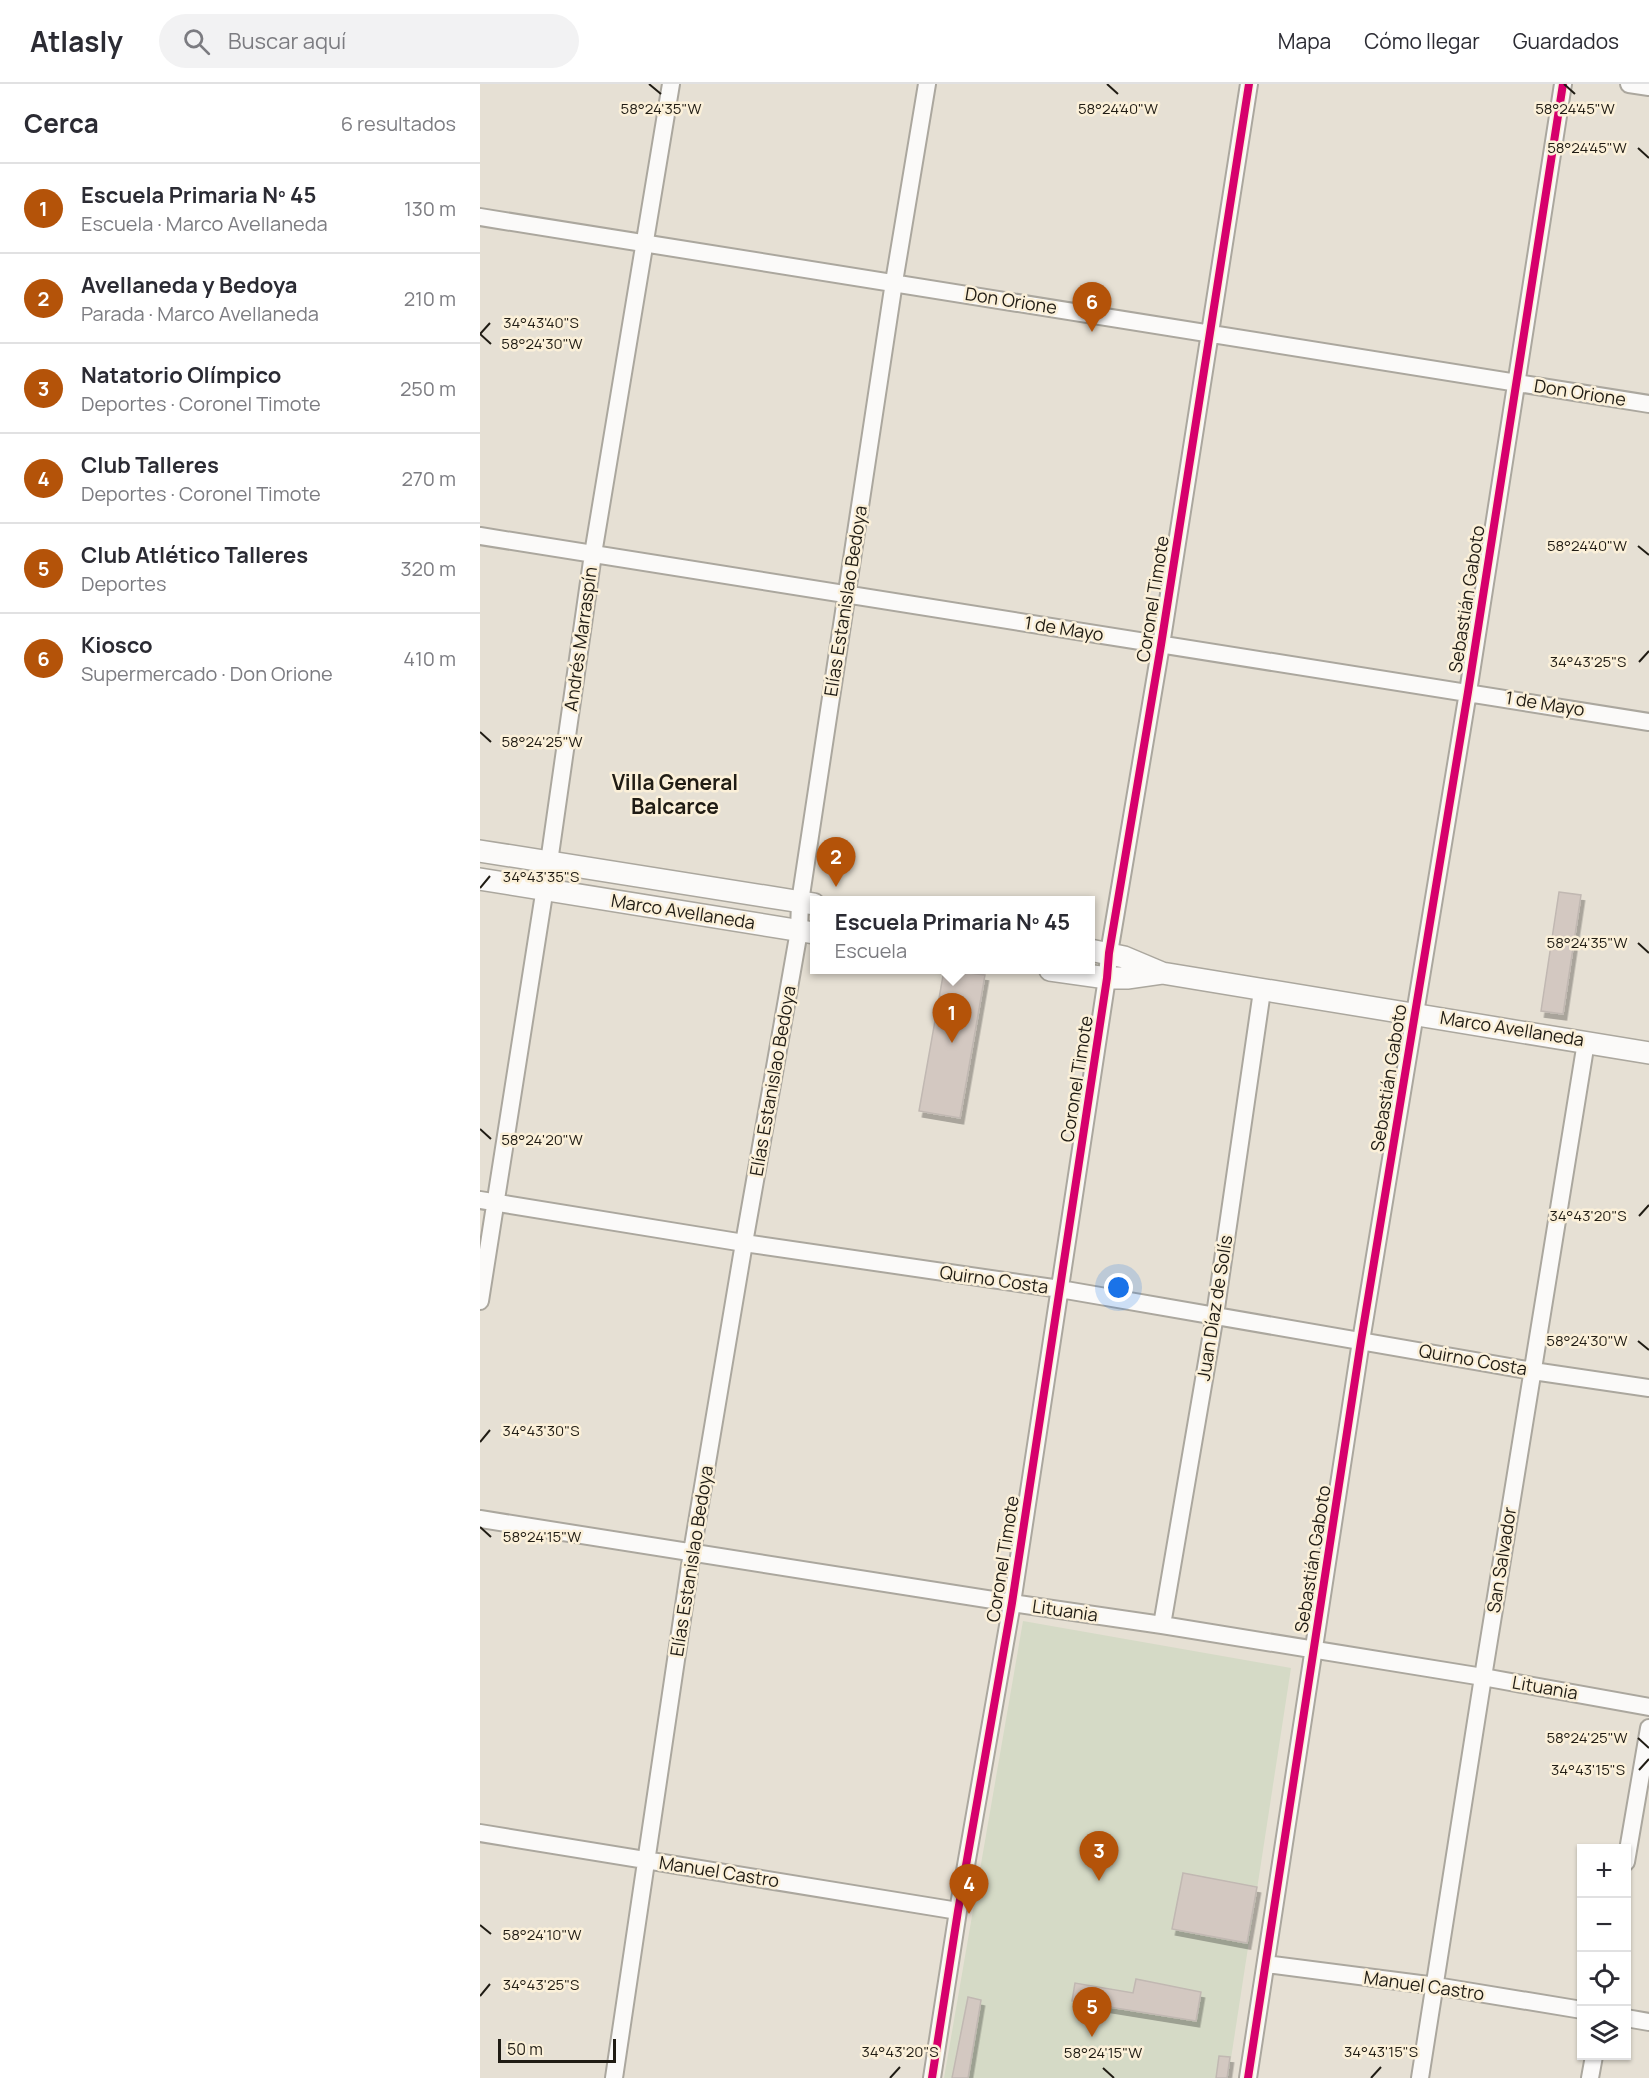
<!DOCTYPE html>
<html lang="es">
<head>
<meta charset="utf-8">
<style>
  :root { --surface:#fff; --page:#f2f2f3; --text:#2b2b33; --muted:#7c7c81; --line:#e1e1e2; --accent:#b45309 }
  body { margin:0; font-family:Manrope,sans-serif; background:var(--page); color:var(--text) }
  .controls { position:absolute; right:18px; bottom:18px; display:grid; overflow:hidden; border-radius:0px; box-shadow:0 2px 4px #0004 }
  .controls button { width:54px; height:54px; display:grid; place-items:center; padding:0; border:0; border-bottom:2px solid var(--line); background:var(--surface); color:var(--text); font:30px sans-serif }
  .scale { position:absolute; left:18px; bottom:15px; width:118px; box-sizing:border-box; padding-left:6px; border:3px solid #201c14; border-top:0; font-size:16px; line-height:21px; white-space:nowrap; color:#201c14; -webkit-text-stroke:4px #fbf0d9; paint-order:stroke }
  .you { position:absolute; left:639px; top:1204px; width:21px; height:21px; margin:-15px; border:4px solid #fff; border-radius:50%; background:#1a73e8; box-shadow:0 0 0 9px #1a73e833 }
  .badge { display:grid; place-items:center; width:39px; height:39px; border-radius:50%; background:var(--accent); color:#fff; font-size:20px; font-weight:700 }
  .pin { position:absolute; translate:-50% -50px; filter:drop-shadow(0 2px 3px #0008) }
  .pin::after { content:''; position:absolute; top:32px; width:21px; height:18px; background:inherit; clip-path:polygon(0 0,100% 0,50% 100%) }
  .popup { position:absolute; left:330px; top:812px; width:285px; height:78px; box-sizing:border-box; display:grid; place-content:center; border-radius:0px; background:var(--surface); filter:drop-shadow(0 2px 4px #0005); font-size:20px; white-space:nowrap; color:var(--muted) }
  .popup b { font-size:22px; color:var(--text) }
  .popup::after { content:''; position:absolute; left:50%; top:100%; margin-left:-12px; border:12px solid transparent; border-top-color:var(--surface) }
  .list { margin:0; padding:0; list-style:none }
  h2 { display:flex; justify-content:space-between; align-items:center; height:78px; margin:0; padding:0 24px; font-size:26px }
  h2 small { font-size:20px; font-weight:400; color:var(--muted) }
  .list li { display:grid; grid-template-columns:39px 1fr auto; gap:18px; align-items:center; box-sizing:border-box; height:90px; padding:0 24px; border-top:2px solid var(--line) }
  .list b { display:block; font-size:22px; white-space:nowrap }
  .list p { margin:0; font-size:20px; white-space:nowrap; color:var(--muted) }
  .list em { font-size:20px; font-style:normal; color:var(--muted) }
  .icon { flex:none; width:33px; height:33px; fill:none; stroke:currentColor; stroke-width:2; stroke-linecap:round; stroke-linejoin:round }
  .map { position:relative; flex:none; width:1169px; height:1994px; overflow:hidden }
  header { display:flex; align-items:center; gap:36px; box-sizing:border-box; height:84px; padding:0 30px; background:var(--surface); border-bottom:2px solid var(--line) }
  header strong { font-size:28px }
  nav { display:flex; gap:33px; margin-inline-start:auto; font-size:21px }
  .search { width:420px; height:54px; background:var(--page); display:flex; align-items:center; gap:15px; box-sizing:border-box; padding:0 21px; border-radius:33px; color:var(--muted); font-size:22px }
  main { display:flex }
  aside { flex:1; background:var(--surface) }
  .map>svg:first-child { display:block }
  .green { fill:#d5dac6 }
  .building { fill:#d3c8c1; stroke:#c1b8b2; stroke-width:1.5; filter:url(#shadow) }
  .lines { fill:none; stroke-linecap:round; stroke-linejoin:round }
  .minor-casing { stroke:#aba79e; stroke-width:20 }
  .tertiary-casing { stroke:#aba79e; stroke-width:24 }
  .minor { stroke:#fbfaf9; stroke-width:16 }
  .tertiary { stroke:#fbfaf9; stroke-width:21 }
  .cycleway-casing { stroke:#fbf0d9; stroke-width:11 }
  .cycleway { stroke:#d6006c; stroke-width:8 }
  .ticks { fill:none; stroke:#201c14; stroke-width:2 }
  .labels { text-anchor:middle; stroke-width:5; stroke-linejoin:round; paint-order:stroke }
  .street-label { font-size:18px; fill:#201c14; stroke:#fbf0d9 }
  .quarter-label { font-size:21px; font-weight:bold; fill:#201c14; stroke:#fbf0d9 }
  .ticks-label { font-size:15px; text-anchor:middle; fill:#201c14; stroke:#fbf0d9; stroke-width:5; stroke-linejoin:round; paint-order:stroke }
</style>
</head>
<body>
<header>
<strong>Atlasly</strong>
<div class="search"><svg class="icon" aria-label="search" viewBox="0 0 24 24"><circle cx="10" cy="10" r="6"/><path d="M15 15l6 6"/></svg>Buscar aquí</div>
<nav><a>Mapa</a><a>Cómo llegar</a><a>Guardados</a></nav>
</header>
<main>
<aside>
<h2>Cerca<small>6 resultados</small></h2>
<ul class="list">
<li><span class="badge">1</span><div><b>Escuela Primaria Nº 45</b><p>Escuela · Marco Avellaneda</p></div><em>130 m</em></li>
<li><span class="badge">2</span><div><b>Avellaneda y Bedoya</b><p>Parada · Marco Avellaneda</p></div><em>210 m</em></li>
<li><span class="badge">3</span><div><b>Natatorio Olímpico</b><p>Deportes · Coronel Timote</p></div><em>250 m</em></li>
<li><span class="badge">4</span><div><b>Club Talleres</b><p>Deportes · Coronel Timote</p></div><em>270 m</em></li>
<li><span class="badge">5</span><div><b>Club Atlético Talleres</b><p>Deportes</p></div><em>320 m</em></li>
<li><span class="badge">6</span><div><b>Kiosco</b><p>Supermercado · Don Orione</p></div><em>410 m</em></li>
</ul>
</aside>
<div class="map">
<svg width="1169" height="1994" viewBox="0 0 1169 1994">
  <defs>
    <filter id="shadow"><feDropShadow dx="3.5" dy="6" stdDeviation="0" flood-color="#0004"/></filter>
  </defs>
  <rect width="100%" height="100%" fill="#e6e0d4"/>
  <path class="green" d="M543,1537L811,1584L748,1994H464Z"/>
  <path class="building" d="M1079,808L1101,811L1083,930L1061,927Z
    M464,886L505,891L480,1034L439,1027Z
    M703,1789L777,1803L767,1859L692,1845Z
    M656,1895L721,1908L716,1937L592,1917L595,1899L653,1909Z
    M488,1913L501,1916L488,1994H472Z
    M739,1972L750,1973L747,1994H736Z"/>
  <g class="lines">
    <defs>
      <path id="minor" d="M1149,0L1169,3
        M0,133L1169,320
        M0,452L1169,638
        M0,1116L264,1159L580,1205L1053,1287L1169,1304
        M0,1217L69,778L113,470L191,0
        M0,1435L532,1519L682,1541L1003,1593L1169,1623
        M682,1541L735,1231L782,907
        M0,1749L478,1827
        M1146,1778L1169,1644
        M786,1880L956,1902L1102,1926
        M1146,1934L1169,1938
        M134,1994L212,1468L264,1159L319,847L320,818L414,198L447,0
        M452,1994L478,1827L532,1519L627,894L629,869L681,561L769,0
        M768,1994L881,1257L988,608L1083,0
        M940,1994L1003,1593L1106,958
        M1110,1994L1114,1972"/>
      <path id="tertiary" d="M0,767L334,820
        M0,795L334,849
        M610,866L644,873L682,889L1169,969
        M570,886L627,894H647L682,889"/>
    </defs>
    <use href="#minor" class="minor-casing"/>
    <use href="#tertiary" class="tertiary-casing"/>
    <use href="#minor" class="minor"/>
    <use href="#tertiary" class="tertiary"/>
    <defs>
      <path id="cycleway" d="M452,1994L478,1827L532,1519L627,894L629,869L681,561L769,0
        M768,1994L881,1257L988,608L1083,0"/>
    </defs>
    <use href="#cycleway" class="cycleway-casing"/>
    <use href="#cycleway" class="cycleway"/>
  </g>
  <path class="ticks" d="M169,0L181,10M627,0L638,10M1084,0L1095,10M1158,64L1169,74M0,250L11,260M0,250L10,239M1158,462L1169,471M1159,578L1169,567M0,648L11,658M0,804L10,792M1158,859L1169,869M0,1045L11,1055M1159,1132L1169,1121M1158,1257L1169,1266M0,1358L10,1346M0,1443L11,1453M1158,1654L1169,1664M1159,1686L1169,1675M0,1841L11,1850M0,1912L10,1900M623,1984L634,1994M410,1994L420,1983M891,1994L901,1983"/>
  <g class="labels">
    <g class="street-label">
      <text transform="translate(531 217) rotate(9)" y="6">Don Orione</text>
      <text transform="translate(1100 309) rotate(9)" y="6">Don Orione</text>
      <text transform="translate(673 515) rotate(-81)" y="6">Coronel Timote</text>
      <text transform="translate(987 515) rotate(-81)" y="6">Sebastián Gaboto</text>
      <text transform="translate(366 517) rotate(-81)" y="6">Elías Estanislao Bedoya</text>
      <text transform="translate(584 545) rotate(9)" y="6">1 de Mayo</text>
      <text transform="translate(101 555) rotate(-82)" y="6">Andrés Marraspín</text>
      <text transform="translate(1065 620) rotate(9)" y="6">1 de Mayo</text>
      <text transform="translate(203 828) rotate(9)" y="6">Marco Avellaneda</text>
      <text transform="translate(1032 945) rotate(9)" y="6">Marco Avellaneda</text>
      <text transform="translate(909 994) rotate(-81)" y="6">Sebastián Gaboto</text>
      <text transform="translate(597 995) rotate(-81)" y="6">Coronel Timote</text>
      <text transform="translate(293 997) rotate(-80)" y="6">Elías Estanislao Bedoya</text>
      <text transform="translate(514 1196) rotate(8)" y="6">Quirno Costa</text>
      <text transform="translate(735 1224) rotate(-81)" y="6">Juan Díaz de Solís</text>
      <text transform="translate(993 1276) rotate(10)" y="6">Quirno Costa</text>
      <text transform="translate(523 1475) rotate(-81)" y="6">Coronel Timote</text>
      <text transform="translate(833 1475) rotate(-81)" y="6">Sebastián Gaboto</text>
      <text transform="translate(1022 1476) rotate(-81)" y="6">San Salvador</text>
      <text transform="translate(212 1477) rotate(-81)" y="6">Elías Estanislao Bedoya</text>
      <text transform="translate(585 1527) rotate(8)" y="6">Lituania</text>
      <text transform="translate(1065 1604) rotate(10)" y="6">Lituania</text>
      <text transform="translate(239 1788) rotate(9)" y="6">Manuel Castro</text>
      <text transform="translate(944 1902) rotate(8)" y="6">Manuel Castro</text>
    </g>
    <g class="quarter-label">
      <text x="195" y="706">Villa General<tspan x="195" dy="24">Balcarce</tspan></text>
    </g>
  </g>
  <g class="ticks-label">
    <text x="1095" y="30">58°24'45"W</text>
    <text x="181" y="30">58°24'35"W</text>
    <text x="638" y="30">58°24'40"W</text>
    <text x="1107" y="69">58°24'45"W</text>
    <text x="61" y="244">34°43'40"S</text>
    <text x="62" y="265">58°24'30"W</text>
    <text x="1107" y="467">58°24'40"W</text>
    <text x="1108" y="583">34°43'25"S</text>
    <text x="62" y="663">58°24'25"W</text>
    <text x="61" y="798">34°43'35"S</text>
    <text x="1107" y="864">58°24'35"W</text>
    <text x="62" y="1061">58°24'20"W</text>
    <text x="1108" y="1137">34°43'20"S</text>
    <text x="1107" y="1262">58°24'30"W</text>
    <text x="61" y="1352">34°43'30"S</text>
    <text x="62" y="1458">58°24'15"W</text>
    <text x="1107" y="1659">58°24'25"W</text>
    <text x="1108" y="1691">34°43'15"S</text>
    <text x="62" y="1856">58°24'10"W</text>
    <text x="61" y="1906">34°43'25"S</text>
    <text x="420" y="1973">34°43'20"S</text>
    <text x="901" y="1973">34°43'15"S</text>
    <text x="623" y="1974">58°24'15"W</text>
  </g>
</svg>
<div class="controls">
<button>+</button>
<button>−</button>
<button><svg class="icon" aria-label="locate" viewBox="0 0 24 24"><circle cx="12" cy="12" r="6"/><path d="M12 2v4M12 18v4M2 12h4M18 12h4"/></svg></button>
<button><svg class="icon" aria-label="layers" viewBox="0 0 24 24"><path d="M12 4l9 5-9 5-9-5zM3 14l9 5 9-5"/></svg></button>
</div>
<div class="scale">50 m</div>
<div class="you"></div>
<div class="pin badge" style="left:472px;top:959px">1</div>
<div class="popup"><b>Escuela Primaria Nº 45</b>Escuela</div>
<div class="pin badge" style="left:356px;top:803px">2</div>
<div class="pin badge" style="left:619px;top:1797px">3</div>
<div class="pin badge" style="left:489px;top:1830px">4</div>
<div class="pin badge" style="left:612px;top:1953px">5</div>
<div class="pin badge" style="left:612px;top:248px">6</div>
</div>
</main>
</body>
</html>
